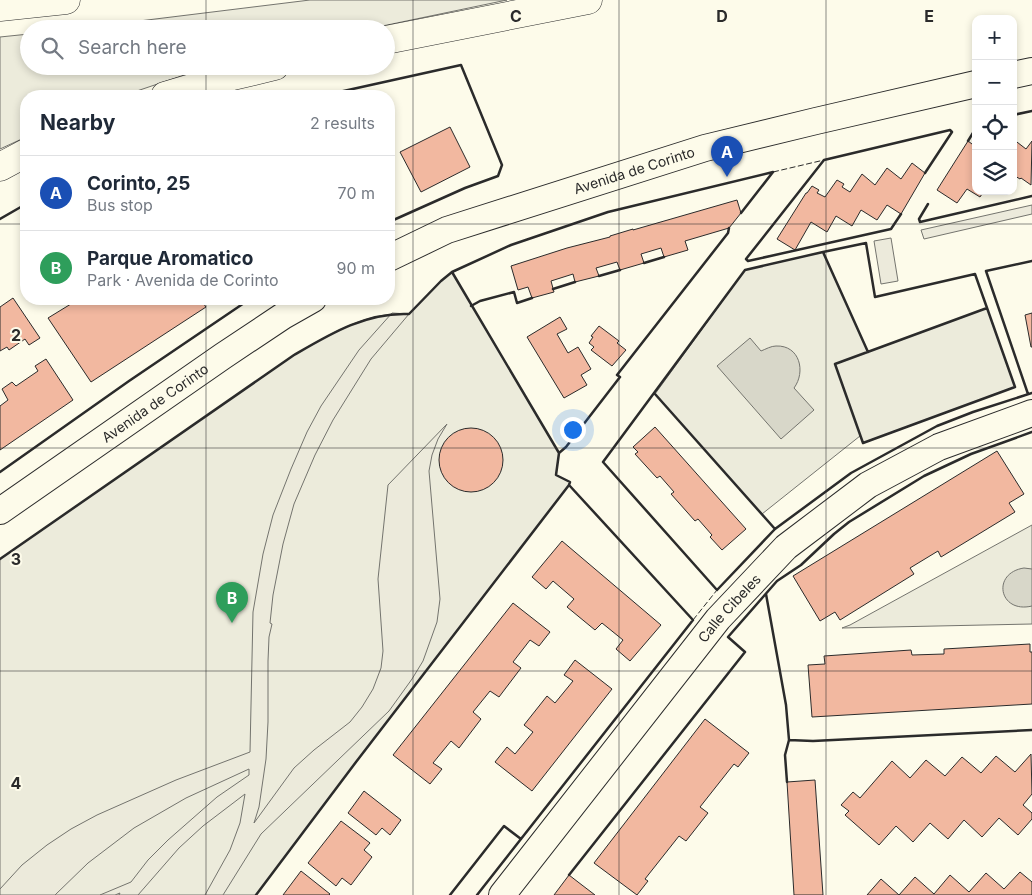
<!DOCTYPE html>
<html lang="en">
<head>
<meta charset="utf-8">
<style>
  :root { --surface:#fff; --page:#f6f6f7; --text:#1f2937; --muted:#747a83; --line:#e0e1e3; --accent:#ea580c }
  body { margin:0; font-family:Inter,sans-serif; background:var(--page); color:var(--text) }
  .controls { position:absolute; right:15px; top:15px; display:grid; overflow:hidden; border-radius:10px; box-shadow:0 2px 8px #0003 }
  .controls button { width:45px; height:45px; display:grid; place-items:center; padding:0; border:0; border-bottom:1px solid var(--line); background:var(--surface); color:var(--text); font:25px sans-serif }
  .you { position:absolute; left:572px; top:429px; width:18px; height:18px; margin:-12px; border:4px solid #fff; border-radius:50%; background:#1a73e8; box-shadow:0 0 0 8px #1a73e833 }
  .badge { display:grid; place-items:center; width:32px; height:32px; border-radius:50%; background:var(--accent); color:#fff; font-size:16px; font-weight:700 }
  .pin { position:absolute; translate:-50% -41px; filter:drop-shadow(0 1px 2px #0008) }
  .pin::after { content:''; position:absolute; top:26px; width:18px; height:15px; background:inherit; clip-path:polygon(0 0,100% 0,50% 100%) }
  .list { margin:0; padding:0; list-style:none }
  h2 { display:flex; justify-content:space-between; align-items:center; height:65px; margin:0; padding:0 20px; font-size:21px }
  h2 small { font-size:16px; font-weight:400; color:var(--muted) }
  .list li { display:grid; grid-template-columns:32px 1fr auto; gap:15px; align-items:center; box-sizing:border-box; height:75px; padding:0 20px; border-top:1px solid var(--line) }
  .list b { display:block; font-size:19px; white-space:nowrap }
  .list p { margin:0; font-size:16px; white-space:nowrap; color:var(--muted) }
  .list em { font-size:16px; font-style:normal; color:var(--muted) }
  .icon { flex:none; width:28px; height:28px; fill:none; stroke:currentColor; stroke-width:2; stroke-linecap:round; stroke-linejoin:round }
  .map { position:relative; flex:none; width:1032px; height:895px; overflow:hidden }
  .search { position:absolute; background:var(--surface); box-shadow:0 2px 8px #0003; left:20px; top:20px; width:375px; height:55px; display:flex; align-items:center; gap:12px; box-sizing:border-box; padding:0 18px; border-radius:28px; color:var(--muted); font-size:19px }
  .panel { position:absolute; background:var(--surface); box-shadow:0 2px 8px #0003; left:20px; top:90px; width:375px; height:215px; border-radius:20px }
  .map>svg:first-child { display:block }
  .green { fill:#ecebdb; stroke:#74746e }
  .parking { fill:#eceadb; stroke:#74746e }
  .water { fill:#d8d7c9; stroke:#74746e }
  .building { fill:#f2b8a0; stroke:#2b2b2b }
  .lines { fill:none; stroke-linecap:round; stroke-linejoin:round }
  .street-casing { stroke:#2b2b2b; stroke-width:28 }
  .highway-casing { stroke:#2b2b2b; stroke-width:29 }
  .street { stroke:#fdfbea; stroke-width:26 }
  .highway { stroke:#fdfbea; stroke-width:28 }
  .fence { stroke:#2b2b2b; stroke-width:1; stroke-dasharray:6 2.5; stroke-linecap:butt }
  .wall { stroke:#2b2b2b; stroke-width:2.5 }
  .grid { fill:none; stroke:#2b2b2b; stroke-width:1; stroke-opacity:0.55 }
  .labels { text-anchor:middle; stroke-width:4; stroke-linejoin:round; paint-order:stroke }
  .street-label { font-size:14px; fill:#2b2b2b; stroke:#fdfbea }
  .grid-label { font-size:16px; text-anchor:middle; font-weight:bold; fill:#2b2b2b; stroke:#fdfbea; stroke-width:4; stroke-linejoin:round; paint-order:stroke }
</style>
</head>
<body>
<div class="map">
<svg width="1032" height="895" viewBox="0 0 1032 895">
  <rect width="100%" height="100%" fill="#fdfbea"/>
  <path class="green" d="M310,0H507L368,29H74Z
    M29,34V66H211L122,96H26V137L0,149V37Z
    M823,252L868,352L987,308L1015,387L863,443L860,436L762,514L655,394L745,270Z
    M452,272L559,453L556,475L570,482L569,485L356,762L256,895H0V559L294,355C330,334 367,311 409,314L441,281Z
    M1032,525V624L842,628L850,625Z"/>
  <path class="parking" d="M1032,205V214L924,239L921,230Z
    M891,238L898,281L881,284L874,241Z
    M392,313L409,314L371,359L333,420L315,455L294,504L283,544L273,595L270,623L272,624L269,637L268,661V722L266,759L259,807L254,823L294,768L314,750L350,722L362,707L373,689L381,668L383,651L378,579L388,485L447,424L438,439L432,455L429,471L440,599L437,622L423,661L412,679L389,711L261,834L223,895H205L230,850L240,823L245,794L203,826L179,848L138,895H119L120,893L115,895H100L131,882L148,860L168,840L217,797L249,775V769L186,798L134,828L88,863L55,895H0V889L22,865L47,845L71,829L97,815L176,780L250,752L253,612L263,554L273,515L291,469L307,432L321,406L359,350Z"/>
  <path class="water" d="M750,338L761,351C766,349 771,346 776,346C800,345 806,372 794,388L814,410L781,439L717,366Z
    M1024,568L1032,569V606C999,614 991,573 1024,568Z"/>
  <path class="building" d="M450,127L470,167L421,192L400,152Z
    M1013,139L1026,149L1032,141L1031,185L1021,178L1020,179L1015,176L1013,179Z
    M968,141L976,147V191H984L980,197L967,189L957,203L937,190Z
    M912,163L925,173L901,214L887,205L877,220L861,210L852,226L836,216L827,232L811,222L795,250L777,239L806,193H807L812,186L819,190L817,193L825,197L837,180L844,184L842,187L850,192L862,174L875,185L887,168L901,179Z
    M737,200L741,213L729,228L685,241L688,250L664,257L661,248L641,254L644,263L620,270L617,262L596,268L599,276L575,282L573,274L551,281L554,292L532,298L528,287L518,290L511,266L567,248L610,237V236L633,229V230Z
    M13,298L40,338L29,345L25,339L9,350L7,347L0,351V307Z
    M79,299H200L206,307L91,382L48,318Z
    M1032,313V347H1031L1025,315Z
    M560,317L567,329L557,334L568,353L578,347L591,369L581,375L587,385L564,398L527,337Z
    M599,326L619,341L617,343L626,350L612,366L591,350L594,347L589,343L593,337L591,336Z
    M46,359L73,400L0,450V406L8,400L2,389L12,382L16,386L38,371L35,366Z
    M655,427L746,529L722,550L710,537L712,535L698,519L695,521L671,494L674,492L660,476L657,478L635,454L638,452L633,447Z
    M439 460a32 32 0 1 1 64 0a32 32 0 1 1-64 0Z
    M997,451L1024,494L1009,503L1015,512L941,557L938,551L910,568L914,574L840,620L835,612L820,621L793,576Z
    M562,541L661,625L630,661L616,649L623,640L602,623L595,630L567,607L574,599L553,581L546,589L532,577Z
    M513,603L550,632L539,646L530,640L513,662L521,668L499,697L490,691L473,712L481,719L459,748L451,741L433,763L442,769L430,784L393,755Z
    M1030,644V652H1032V704L812,717L808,665L825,664L824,656L911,650L912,655L944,654V649Z
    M575,660L612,689L532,791L495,762L507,747L515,754L533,732L524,725L547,696L555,703L573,681L564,675Z
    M705,719L749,753L738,767L734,764L700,807L708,813L686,841L679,836L645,879L648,881L637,895L594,863Z
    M1031,754L1032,794L1023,805L1032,813V819L1018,835L999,818L982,837L964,820L948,839L930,823L913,842L896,826L879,845L845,815L849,811L841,805L853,792L860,798L892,761L910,778L926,760L945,776L962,757L981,773L996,756L1015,772Z
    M815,780L823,895H794L787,782Z
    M364,791L401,820L390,835L382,828L376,835L348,813Z
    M341,821L370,843L364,850L372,857L351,885L342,878L336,886L308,863Z
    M301,871L330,894L329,895H283Z
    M1020,872L1032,882V895H899L915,877L934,894L950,875L969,892L986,873L1004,889Z
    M569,875L578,882L595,895H554Z
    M881,879L899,895H867Z"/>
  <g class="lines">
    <defs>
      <g id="street">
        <path d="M1013,75L1032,71"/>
        <path id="s1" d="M389,258L447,230L705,148L816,121L976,84"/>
        <path id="s2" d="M0,511L223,356L283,316L313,299"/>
        <path id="s3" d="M502,895L718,619L786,547L868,485L939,447L1032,413"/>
      </g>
      <path id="highway" d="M0,7L66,0
        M386,40L588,0
        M165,96L229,77L275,66
        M0,167L26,153"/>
    </defs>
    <use href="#street" class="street-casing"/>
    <use href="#highway" class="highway-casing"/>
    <use href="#street" class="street"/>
    <use href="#highway" class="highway"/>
    <path class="fence" d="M773,172L824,160
      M693,620L717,590"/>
    <path class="wall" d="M321,96L461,65L502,165L498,176L465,188L389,222
      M1013,115L1032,111
      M968,141L976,128
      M928,204L919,219L920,222L1032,196
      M741,213L773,172
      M901,214L891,229L748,261L746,259L824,160L950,130L952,132L925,173
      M0,219L26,204
      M823,252L866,243L875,297L975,274L1015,387L863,443L835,364L987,308
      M644,263L664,257
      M452,272L559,453L556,475L570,482L569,485L693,620L477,895
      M599,276L620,270
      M553,289L575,282
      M471,306L480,301L514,292L517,303L532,298
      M868,352L823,252L745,270L603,462L717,590L775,529L851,473L937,426L973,412L1032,393
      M655,394L775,529
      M1028,394L986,271L1032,261
      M559,453L566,447L620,377L617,375L728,233L729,228
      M0,472L129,381L250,299
      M0,559L294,355C330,334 366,312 409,314L441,281L452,272L511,245L608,212L773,172
      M766,594L786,705L789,740L785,755L787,782
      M789,740L813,741L1032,730
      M569,875L745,652L728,637L777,581L801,565L834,534L849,522L924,476L971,454L1032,432
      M256,895L356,762L569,485
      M450,895L504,826L521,839"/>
  </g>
  <path class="grid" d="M206,0V29M413,0V895M619,0V895M826,0V895M206,66V96M0,224H26M389,224H1032M206,299V895M0,448H1032M0,671H1032"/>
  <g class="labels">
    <g class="street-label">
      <text dy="5" stroke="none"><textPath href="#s1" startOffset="261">Avenida de Corinto</textPath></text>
      <text dy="5" stroke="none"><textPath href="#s2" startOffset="189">Avenida de Corinto</textPath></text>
      <text dy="5" stroke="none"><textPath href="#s3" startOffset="366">Calle Cibeles</textPath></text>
    </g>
  </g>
  <g class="grid-label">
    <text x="516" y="22">C</text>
    <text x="722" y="22">D</text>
    <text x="929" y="22">E</text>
    <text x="16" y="341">2</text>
    <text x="16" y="565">3</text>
    <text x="16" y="789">4</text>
  </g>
</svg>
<div class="controls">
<button>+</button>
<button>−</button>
<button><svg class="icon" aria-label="locate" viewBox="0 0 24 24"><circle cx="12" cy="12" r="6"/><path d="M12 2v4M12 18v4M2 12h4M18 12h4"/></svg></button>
<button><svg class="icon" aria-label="layers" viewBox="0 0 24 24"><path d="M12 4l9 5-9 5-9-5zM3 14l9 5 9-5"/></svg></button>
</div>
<div class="you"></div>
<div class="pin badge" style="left:727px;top:177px;background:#1a4fb4">A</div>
<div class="pin badge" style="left:232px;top:623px;background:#2e9e5b">B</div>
<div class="search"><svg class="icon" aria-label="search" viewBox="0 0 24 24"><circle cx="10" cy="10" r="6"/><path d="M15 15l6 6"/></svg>Search here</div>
<section class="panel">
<h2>Nearby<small>2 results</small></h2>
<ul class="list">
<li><span class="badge" style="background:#1a4fb4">A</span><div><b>Corinto, 25</b><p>Bus stop</p></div><em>70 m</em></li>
<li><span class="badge" style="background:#2e9e5b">B</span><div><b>Parque Aromatico</b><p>Park · Avenida de Corinto</p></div><em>90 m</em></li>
</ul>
</section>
</div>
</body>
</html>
